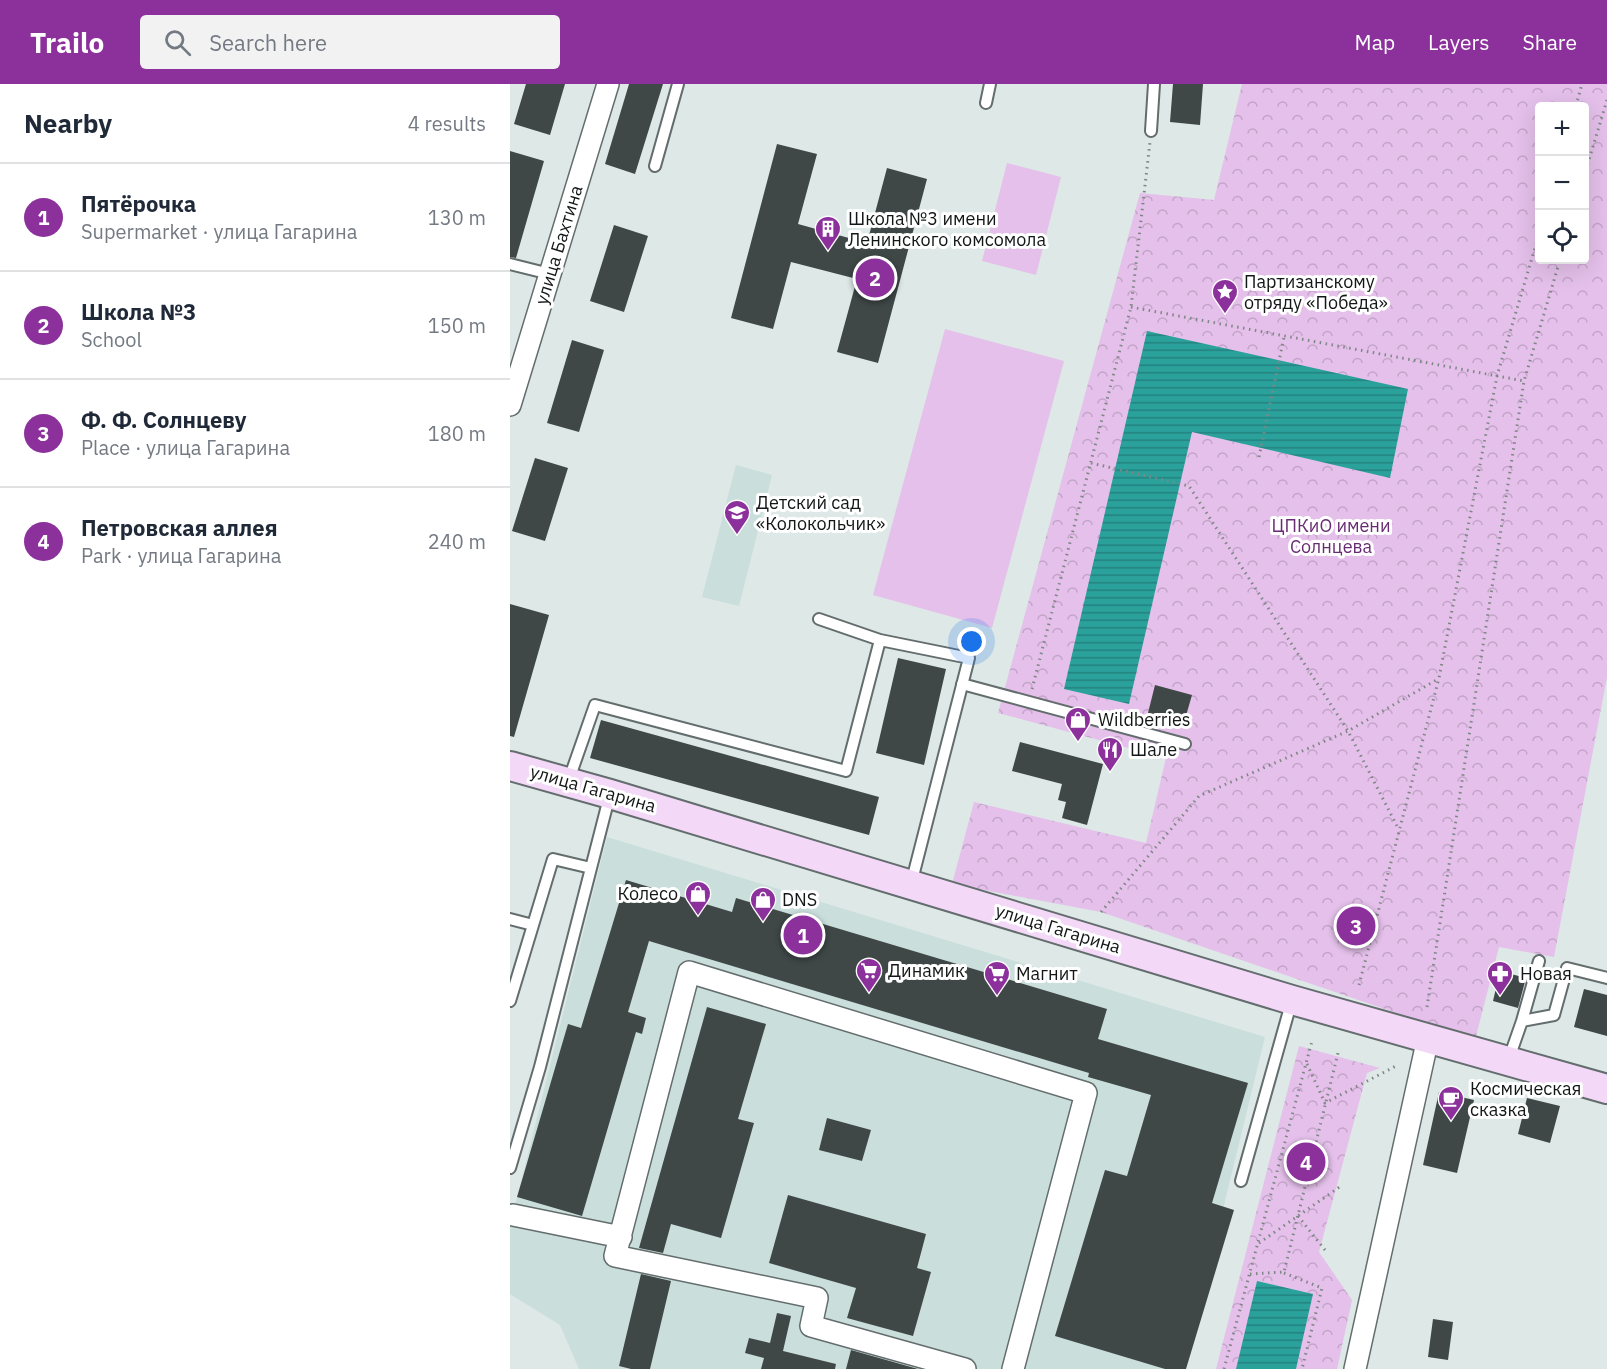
<!DOCTYPE html>
<html lang="en">
<head>
<meta charset="utf-8">
<style>
  :root { --surface:#fff; --page:#f2f2f3; --text:#1f2937; --muted:#747a83; --line:#e0e1e3; --accent:#8c319c }
  body { margin:0; font-family:"IBM Plex Sans",sans-serif; background:var(--page); color:var(--text) }
  .controls { position:absolute; right:18px; top:18px; display:grid; overflow:hidden; border-radius:6px; box-shadow:0 6px 24px #0002 }
  .controls button { width:54px; height:54px; display:grid; place-items:center; padding:0; border:0; border-bottom:2px solid var(--line); background:var(--surface); color:var(--text); font:30px sans-serif }
  .you { position:absolute; left:462px; top:558px; width:21px; height:21px; margin:-15px; border:4px solid #fff; border-radius:50%; background:#1a73e8; box-shadow:0 0 0 9px #1a73e833 }
  .badge { display:grid; place-items:center; width:39px; height:39px; border-radius:50%; background:var(--accent); color:#fff; font-size:20px; font-weight:700 }
  .pin { position:absolute; translate:-50% -50%; border:3px solid #fff; box-shadow:0 2px 6px #0006 }
  .list { margin:0; padding:0; list-style:none }
  h2 { display:flex; justify-content:space-between; align-items:center; height:78px; margin:0; padding:0 24px; font-size:26px }
  h2 small { font-size:20px; font-weight:400; color:var(--muted) }
  .list li { display:grid; grid-template-columns:39px 1fr auto; gap:18px; align-items:center; box-sizing:border-box; height:108px; padding:0 24px; border-top:2px solid var(--line) }
  .list b { display:block; font-size:22px; white-space:nowrap }
  .list p { margin:0; font-size:20px; white-space:nowrap; color:var(--muted) }
  .list em { font-size:20px; font-style:normal; color:var(--muted) }
  .icon { flex:none; width:33px; height:33px; fill:none; stroke:currentColor; stroke-width:2; stroke-linecap:round; stroke-linejoin:round }
  .map { position:relative; flex:none; width:1097px; height:1285px; overflow:hidden }
  header { display:flex; align-items:center; gap:36px; box-sizing:border-box; height:84px; padding:0 30px; background:var(--accent); color:#fff }
  header strong { font-size:28px }
  nav { display:flex; gap:33px; margin-inline-start:auto; font-size:21px }
  .search { width:420px; height:54px; background:var(--page); display:flex; align-items:center; gap:15px; box-sizing:border-box; padding:0 21px; border-radius:6px; color:var(--muted); font-size:22px }
  main { display:flex }
  aside { flex:1; background:var(--surface) }
  .map>svg:first-child { display:block }
  .built { fill:#cadedc }
  .grass { fill:#e4c0ea }
  .park { fill:url(#park-crowns); fill-rule:evenodd }
  .water { fill:url(#water-rules) }
  .building { fill:#3f4847 }
  .lines { fill:none; stroke-linecap:round; stroke-linejoin:round }
  .lane-casing { stroke:#646d6d; stroke-width:14 }
  .street-casing { stroke:#646d6d; stroke-width:24 }
  .secondary-casing { stroke:#646d6d; stroke-width:32 }
  .path { stroke:#7f8786; stroke-width:3; stroke-dasharray:1.5 4.5; stroke-linecap:butt }
  .lane { stroke:#fff; stroke-width:10 }
  .street { stroke:#fff; stroke-width:21 }
  .secondary { stroke:#f3d8f8; stroke-width:28 }
  .labels { text-anchor:middle; stroke-width:6; stroke-linejoin:round; paint-order:stroke }
  .poi-label { font-size:18px; fill:#131616; stroke:#fff; text-anchor:start }
  .street-label { font-size:18px; fill:#131616; stroke:#fff }
  .park-label { font-size:18px; fill:#682b73; stroke:#fff }
</style>
</head>
<body>
<header>
<strong>Trailo</strong>
<div class="search"><svg class="icon" aria-label="search" viewBox="0 0 24 24"><circle cx="10" cy="10" r="6"/><path d="M15 15l6 6"/></svg>Search here</div>
<nav><a>Map</a><a>Layers</a><a>Share</a></nav>
</header>
<main>
<aside>
<h2>Nearby<small>4 results</small></h2>
<ul class="list">
<li><span class="badge">1</span><div><b>Пятёрочка</b><p>Supermarket · улица Гагарина</p></div><em>130 m</em></li>
<li><span class="badge">2</span><div><b>Школа №3</b><p>School</p></div><em>150 m</em></li>
<li><span class="badge">3</span><div><b>Ф. Ф. Солнцеву</b><p>Place · улица Гагарина</p></div><em>180 m</em></li>
<li><span class="badge">4</span><div><b>Петровская аллея</b><p>Park · улица Гагарина</p></div><em>240 m</em></li>
</ul>
</aside>
<div class="map">
<svg width="1097" height="1285" viewBox="0 0 1097 1285">
  <defs>
    <pattern id="park-crowns" width="20" height="18" patternUnits="userSpaceOnUse" patternTransform="scale(1.5)"><rect width="20" height="18" fill="#e4c0ea"/><path d="M2 6a3 3 0 1 1 6 0M12 15a3 3 0 1 1 6 0" fill="none" stroke="#c3a4c8"/></pattern>
    <pattern id="water-rules" width="6" height="5" patternUnits="userSpaceOnUse" patternTransform="scale(1.5)"><rect width="6" height="5" fill="#2ba19c"/><path d="M0 2.5h6" fill="none" stroke="#24827e"/></pattern>
  </defs>
  <rect width="100%" height="100%" fill="#dde8e7"/>
  <path class="built" d="M226,381L262,391L229,522L192,513Z
    M97,753L755,953L674,1285H69L50,1241L0,1210V1142Z"/>
  <path class="grass" d="M497,79L551,93L526,191L472,177Z
    M435,245L554,277L482,544L363,511Z"/>
  <path class="park" d="M732,0H1097V593L1044,873L989,863L965,956L591,828L442,800L464,718L636,759L656,674L488,629L630,109L704,116ZM1030,22H1074V176H1030Z
    M789,962L870,984L857,989L809,1168L842,1216L827,1285H706Z"/>
  <path class="water" d="M637,247L898,305L880,394L682,348L619,620L554,605Z
    M747,1197L803,1210L786,1285H726Z"/>
  <path class="building" d="M16,0H55L40,51L4,40Z
    M119,0H153L125,90L95,80Z
    M663,0H693L690,41L660,38Z
    M267,60L307,70L288,140L357,159L377,84L417,95L368,279L327,268L347,195L281,178L263,245L221,234Z
    M0,67L34,77L6,174L0,173Z
    M104,141L138,152L114,228L80,217Z
    M62,256L94,266L69,348L37,339Z
    M25,374L58,384L35,457L2,447Z
    M0,520L39,531L4,653L0,652Z
    M388,574L436,585L414,681L366,669Z
    M645,601L682,611L673,642L637,633Z
    M91,636L369,713L359,751L80,674Z
    M510,658L593,680L577,741L552,734L556,718L548,716L552,700L502,687Z
    M116,796L222,828L226,814L597,925L588,955L738,999L702,1119L724,1126L676,1285H655L545,1252L595,1086L617,1092L641,1011L578,993L579,989L139,857L118,928L136,934L132,950L126,948L72,1132L7,1113L58,940L71,944Z
    M990,887L1016,894L1008,924L983,917Z
    M1074,905L1097,911V952L1064,943Z
    M197,923L256,940L228,1035L244,1039L211,1154L161,1140L153,1169L129,1164Z
    M929,1008L964,1016L947,1089L913,1081Z
    M1017,1014L1050,1022L1040,1059L1008,1050Z
    M317,1034L361,1046L352,1077L309,1066Z
    M278,1111L416,1150L407,1184L421,1188L403,1252L337,1234L346,1204L259,1179Z
    M131,1190L161,1197L140,1285H121L109,1282Z
    M267,1229L281,1232L273,1267L326,1280L325,1285H251L254,1274L235,1269L239,1254L260,1259Z
    M923,1235L943,1238L938,1276L918,1273Z
    M341,1266L408,1285H336Z"/>
  <g class="lines">
    <defs>
      <path id="lane" d="M476,19L480,0
        M641,47L644,0
        M145,82L168,0
        M0,180L40,190
        M309,535L370,556
        M452,600L675,660
        M58,698L85,621L336,687L370,556L459,574L401,800
        M0,835L23,841
        M0,917L43,775L81,784
        M1012,937L1029,877
        M998,977L1012,937L1044,931L1057,884L1097,894
        M0,1084L30,983L100,710
        M731,1097L782,916"/>
      <path id="street" d="M0,321L98,0
        M3,1131L111,1153
        M455,1285L301,1242L307,1214L105,1172L179,888L576,1009L503,1285
        M845,1285L918,954"/>
      <path id="secondary" d="M0,682L100,710L782,916L1097,1005"/>
    </defs>
    <use href="#lane" class="lane-casing"/>
    <use href="#street" class="street-casing"/>
    <use href="#secondary" class="secondary-casing"/>
    <path class="path" d="M1066,22L1072,0
      M1074,92L1097,16
      M621,223L1014,297
      M749,373L774,253
      M581,379L679,402L838,647L888,744
      M522,605L621,223L640,58
      M591,828L689,712L838,647L928,595
      M849,901L929,594L987,292L1030,147
      M917,923L1014,297L1050,176
      M797,980L815,1019L886,982
      M788,1132L815,1166
      M749,1159L831,1102
      M774,1189L812,1204L792,1285
      M740,1190L774,1188L829,965
      M714,1285L802,957"/>
    <use href="#lane" class="lane"/>
    <use href="#street" class="street"/>
    <use href="#secondary" class="secondary"/>
  </g>
  <defs>
    <symbol id="building-pin" viewBox="-11 -11 22 30"><path d="M0 17L-7.5 6A9.5 9.5 0 1 1 7.5 6Z" fill="#8c319c" stroke="#fff"/><path d="M-4-6H4V6H1V3H-1V6H-4ZM-2.5-4.3h1.7v1.8h-1.7ZM.8-4.3h1.7v1.8H.8ZM-2.5-1h1.7V.8h-1.7ZM.8-1h1.7V.8H.8Z" fill="#fff"/></symbol>
    <symbol id="sight-pin" viewBox="-11 -11 22 30"><path d="M0 17L-7.5 6A9.5 9.5 0 1 1 7.5 6Z" fill="#8c319c" stroke="#fff"/><path d="M0-6L1.8-2.2L6-1.7L2.9 1.2L3.7 5.4L0 3.3L-3.7 5.4L-2.9 1.2L-6-1.7L-1.8-2.2Z" fill="#fff"/></symbol>
    <symbol id="school-pin" viewBox="-11 -11 22 30"><path d="M0 17L-7.5 6A9.5 9.5 0 1 1 7.5 6Z" fill="#8c319c" stroke="#fff"/><path d="M0-5L7-2L0 1L-7-2ZM-4 1L0 2.5L4 1V4Q0 6-4 4Z" fill="#fff"/></symbol>
    <symbol id="shop-pin" viewBox="-11 -11 22 30"><path d="M0 17L-7.5 6A9.5 9.5 0 1 1 7.5 6Z" fill="#8c319c" stroke="#fff"/><path d="M-5-2.5h2.3a2.7 3.5 0 0 1 5.4 0H5L5.5 6h-11ZM-1.5-2.5h3a1.5 2.3 0 0 0-3 0Z" fill="#fff"/></symbol>
    <symbol id="restaurant-pin" viewBox="-11 -11 22 30"><path d="M0 17L-7.5 6A9.5 9.5 0 1 1 7.5 6Z" fill="#8c319c" stroke="#fff"/><path d="M-5-6h1v4h1v-4h1v4h1v-4h1v5L-1.5 .5V6h-2V.5L-5-1ZM5-6V6H3V1.5H1.5Q1.5-4 5-6Z" fill="#fff"/></symbol>
    <symbol id="supermarket-pin" viewBox="-11 -11 22 30"><path d="M0 17L-7.5 6A9.5 9.5 0 1 1 7.5 6Z" fill="#8c319c" stroke="#fff"/><path d="M-6-5.5h2.5l.6 2H6L4.5 2H-2.5L-4.4-4H-6ZM-1.5 3.2a1.3 1.3 0 1 0 .1 0ZM3 3.2a1.3 1.3 0 1 0 .1 0Z" fill="#fff"/></symbol>
    <symbol id="pharmacy-pin" viewBox="-11 -11 22 30"><path d="M0 17L-7.5 6A9.5 9.5 0 1 1 7.5 6Z" fill="#8c319c" stroke="#fff"/><path d="M-2-6h4v4h4v4h-4v4h-4v-4h-4v-4h4Z" fill="#fff"/></symbol>
    <symbol id="cafe-pin" viewBox="-11 -11 22 30"><path d="M0 17L-7.5 6A9.5 9.5 0 1 1 7.5 6Z" fill="#8c319c" stroke="#fff"/><path d="M-5.5-4.5H6V0H3Q3 3.5 0 3.5H-2.5Q-5.5 3.5-5.5 0ZM3-3.2v2h1.7v-2ZM-6 4.5H4V6H-6Z" fill="#fff"/></symbol>
  </defs>
  <g fill-rule="evenodd">
    <use href="#building-pin" x="303" y="130" width="30" height="40"/>
    <use href="#sight-pin" x="700" y="193" width="30" height="40"/>
    <use href="#school-pin" x="212" y="414" width="30" height="40"/>
    <use href="#shop-pin" x="553" y="621" width="30" height="40"/>
    <use href="#restaurant-pin" x="585" y="651" width="30" height="40"/>
    <use href="#shop-pin" x="173" y="795" width="30" height="40"/>
    <use href="#shop-pin" x="238" y="801" width="30" height="40"/>
    <use href="#supermarket-pin" x="344" y="872" width="30" height="40"/>
    <use href="#supermarket-pin" x="472" y="875" width="30" height="40"/>
    <use href="#pharmacy-pin" x="975" y="875" width="30" height="40"/>
    <use href="#cafe-pin" x="926" y="1000" width="30" height="40"/>
  </g>
  <g class="labels">
    <g class="poi-label">
      <text x="338" y="141">Школа №3 имени<tspan x="338" dy="21">Ленинского комсомола</tspan></text>
      <text x="734" y="204">Партизанскому<tspan x="734" dy="21">отряду «Победа»</tspan></text>
      <text x="246" y="425">Детский сад<tspan x="246" dy="21">«Колокольчик»</tspan></text>
      <text x="588" y="642">Wildberries</text>
      <text x="620" y="672">Шале</text>
      <text x="168" y="816" text-anchor="end">Колесо</text>
      <text x="272" y="822">DNS</text>
      <text x="378" y="893">Динамик</text>
      <text x="506" y="896">Магнит</text>
      <text x="1010" y="896">Новая</text>
      <text x="960" y="1011">Космическая<tspan x="960" dy="21">сказка</tspan></text>
    </g>
    <g class="street-label">
      <text transform="translate(49 161) rotate(-73)" y="6">улица Бахтина</text>
      <text transform="translate(83 705) rotate(16)" y="6">улица Гагарина</text>
      <text transform="translate(548 845) rotate(17)" y="6">улица Гагарина</text>
    </g>
    <g class="park-label">
      <text x="821" y="448">ЦПКиО имени<tspan x="821" dy="21">Солнцева</tspan></text>
    </g>
  </g>
</svg>
<div class="controls">
<button>+</button>
<button>−</button>
<button><svg class="icon" aria-label="locate" viewBox="0 0 24 24"><circle cx="12" cy="12" r="6"/><path d="M12 2v4M12 18v4M2 12h4M18 12h4"/></svg></button>
</div>
<div class="you"></div>
<div class="pin badge" style="left:293px;top:851px">1</div>
<div class="pin badge" style="left:365px;top:194px">2</div>
<div class="pin badge" style="left:846px;top:842px">3</div>
<div class="pin badge" style="left:796px;top:1078px">4</div>
</div>
</main>
</body>
</html>
